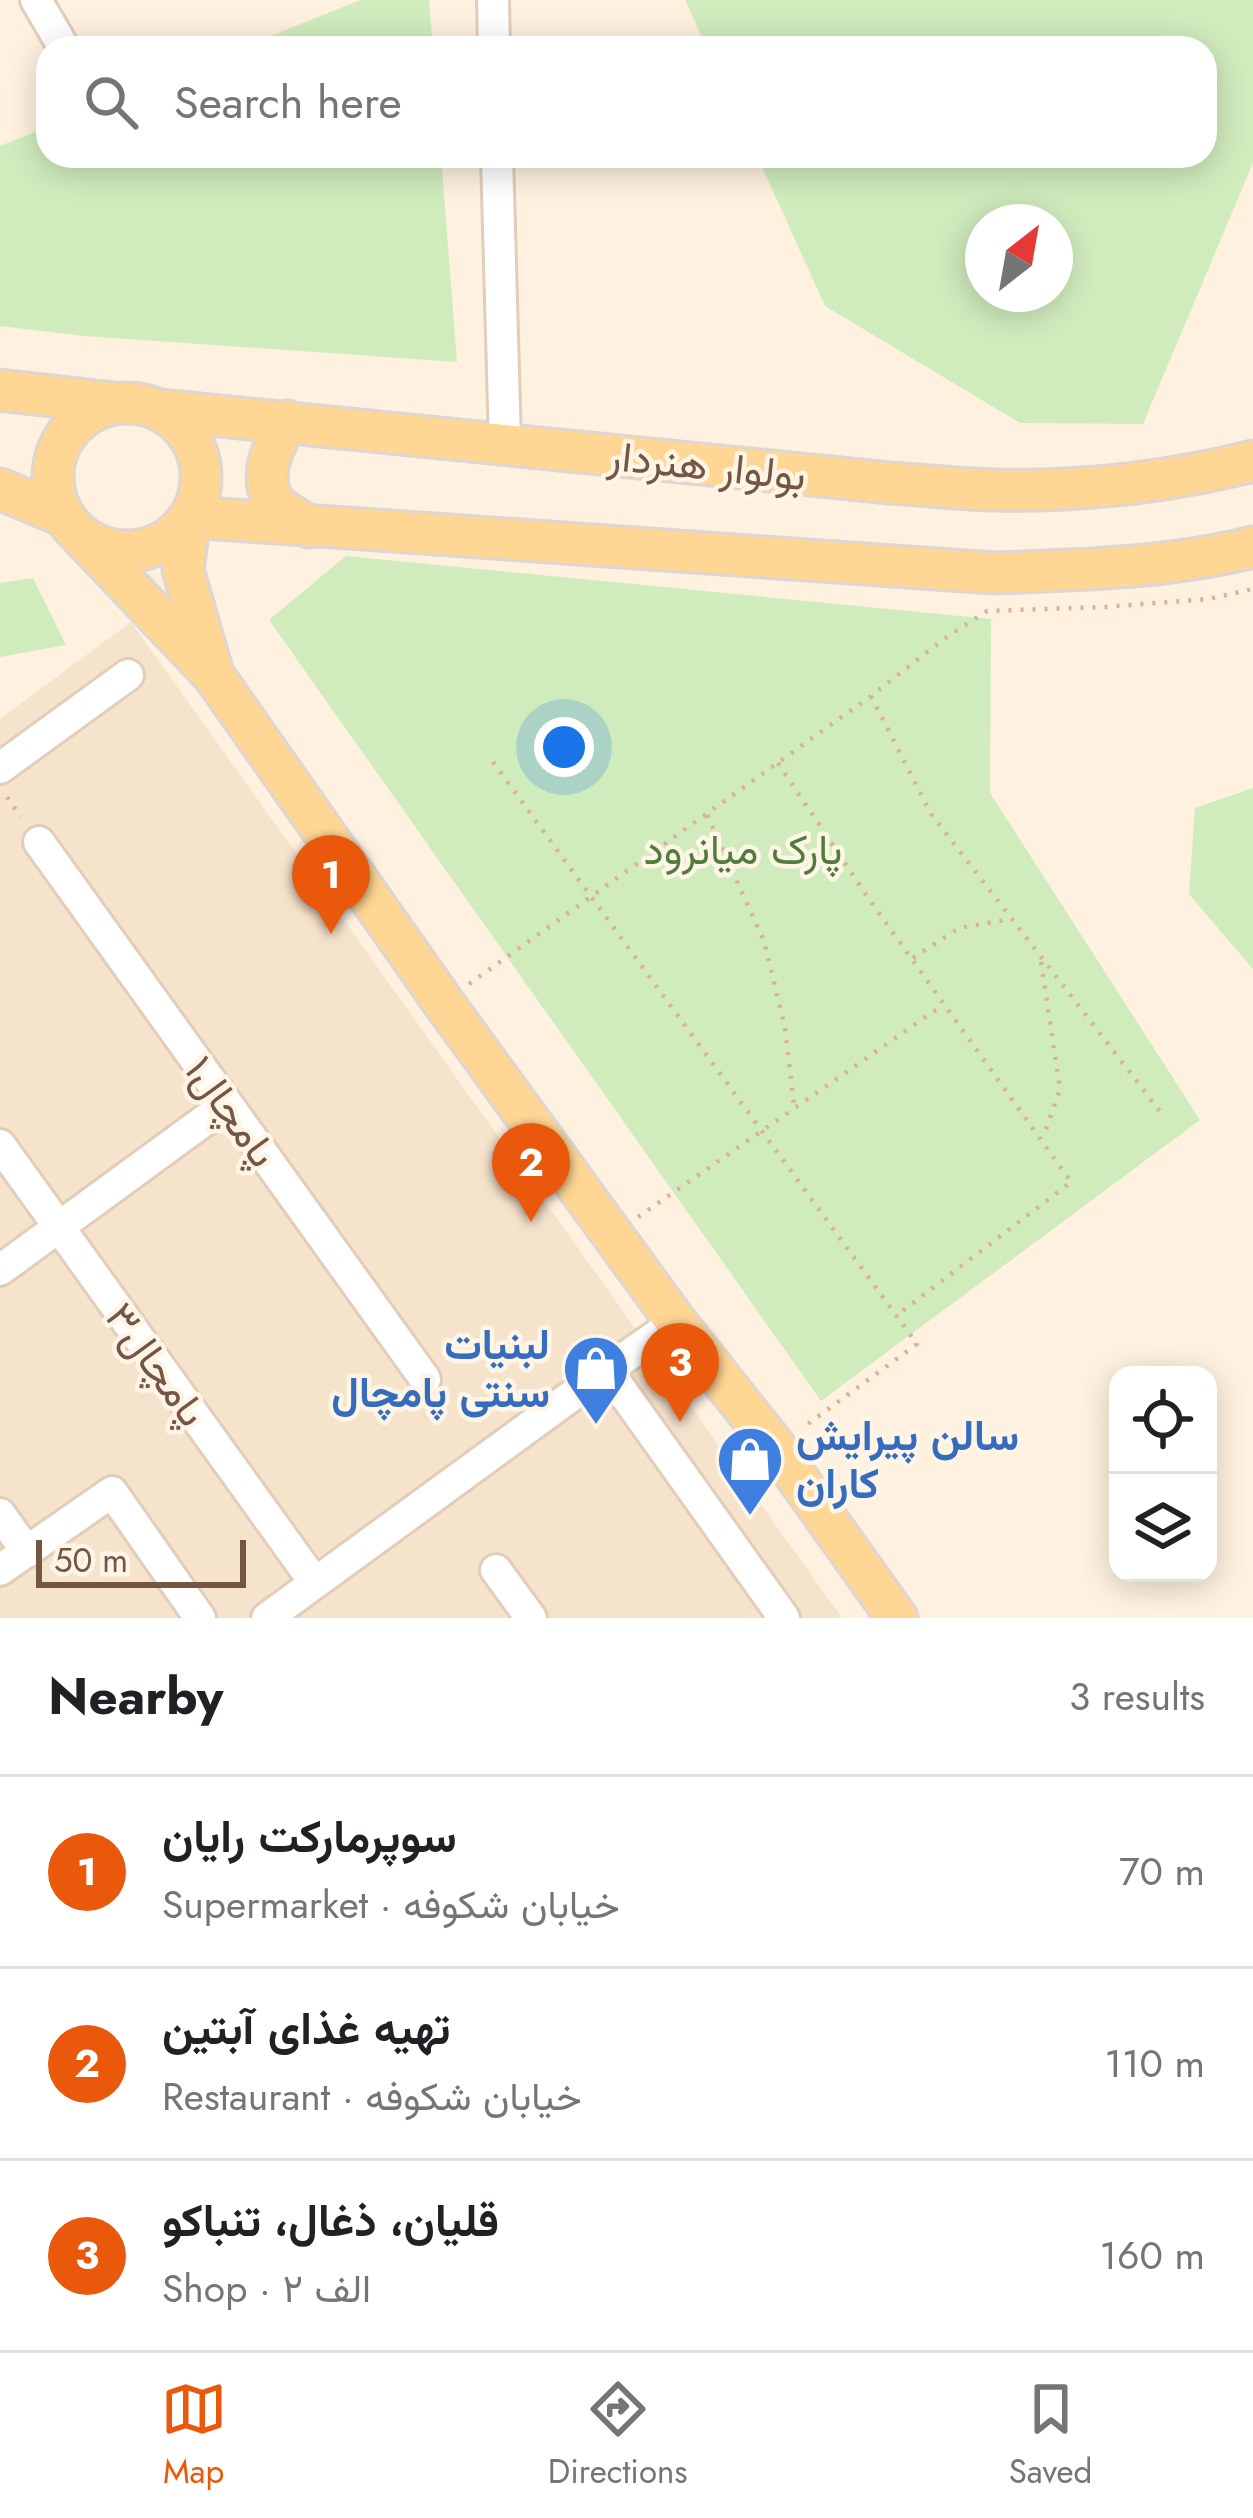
<!DOCTYPE html>
<html lang="en">
<head>
<meta charset="utf-8">
<style>
  :root { --surface:#fff; --page:#f6f6f6; --text:#202124; --muted:#757577; --line:#e0e0e0; --accent:#ea580c }
  body { margin:0; font-family:Jost,Vazirmatn,sans-serif; background:var(--page); color:var(--text) }
  .controls { position:absolute; right:36px; bottom:36px; display:grid; overflow:hidden; border-radius:24px; box-shadow:0 6px 30px #0003 }
  .controls button { width:108px; height:108px; display:grid; place-items:center; padding:0; border:0; border-bottom:3px solid var(--line); background:var(--surface); color:var(--text); font:60px sans-serif }
  .compass { position:absolute; left:965px; top:204px; width:108px; height:108px; border-radius:50%; background:var(--surface); box-shadow:0 6px 30px #0003; rotate:31deg }
  .scale { position:absolute; left:36px; bottom:30px; width:210px; box-sizing:border-box; padding-left:12px; border:6px solid #755645; border-top:0; font-size:33px; line-height:42px; white-space:nowrap; color:#755645; -webkit-text-stroke:9px #fff5e6; paint-order:stroke }
  .you { position:absolute; left:564px; top:747px; width:42px; height:42px; margin:-30px; border:9px solid #fff; border-radius:50%; background:#1a73e8; box-shadow:0 0 0 18px #1a73e833 }
  .badge { display:grid; place-items:center; width:78px; height:78px; border-radius:50%; background:var(--accent); color:#fff; font-size:39px; font-weight:700 }
  .pin { position:absolute; translate:-50% -99px; filter:drop-shadow(0 3px 6px #0008) }
  .pin::after { content:''; position:absolute; top:63px; width:42px; height:36px; background:inherit; clip-path:polygon(0 0,100% 0,50% 100%) }
  .list { margin:0; padding:0; list-style:none }
  h2 { display:flex; justify-content:space-between; align-items:center; height:156px; margin:0; padding:0 48px; font-size:51px }
  h2 small { font-size:39px; font-weight:400; color:var(--muted) }
  .list li { display:grid; grid-template-columns:78px 1fr auto; gap:36px; align-items:center; box-sizing:border-box; height:192px; padding:0 48px; border-top:3px solid var(--line) }
  .list b { display:block; font-size:45px; white-space:nowrap }
  .list p { margin:0; font-size:39px; white-space:nowrap; color:var(--muted) }
  .list em { font-size:39px; font-style:normal; color:var(--muted) }
  .icon { flex:none; width:66px; height:66px; fill:none; stroke:currentColor; stroke-width:2; stroke-linecap:round; stroke-linejoin:round }
  .map { position:relative; flex:none; width:1253px; height:1618px; overflow:hidden }
  .search { position:absolute; background:var(--surface); box-shadow:0 6px 30px #0003; left:36px; right:36px; top:36px; height:132px; display:flex; align-items:center; gap:30px; box-sizing:border-box; padding:0 42px; border-radius:36px; color:var(--muted); font-size:45px }
  .sheet { height:732px; background:var(--surface) }
  nav { display:flex; justify-content:space-around; align-items:center; box-sizing:border-box; height:168px; border-top:3px solid var(--line); background:var(--surface); font-size:33px; color:var(--muted) }
  nav a { display:grid; justify-items:center; gap:6px }
  nav .on { color:var(--accent) }
  .map>svg:first-child { display:block }
  .residential { fill:#f6e3cc }
  .green { fill:#d0ecbd; fill-rule:evenodd }
  .lines { fill:none; stroke-linecap:round; stroke-linejoin:round }
  .minor-casing { stroke:#e2cdba; stroke-width:36 }
  .major-casing { stroke:#ded6d2; stroke-width:45 }
  .path { stroke:#dab198; stroke-width:4.5; stroke-dasharray:3 9; stroke-linecap:butt }
  .minor { stroke:#fff; stroke-width:30 }
  .major { stroke:#ffd694; stroke-width:39 }
  .labels { text-anchor:middle; stroke-width:9; stroke-linejoin:round; paint-order:stroke }
  .street-label { font-size:42px; fill:#755645; stroke:#fff5e6 }
  .park-label { font-size:42px; fill:#507c3c; stroke:#fff5e6 }
  .shop-label { font-size:42px; font-weight:bold; fill:#366cbe; stroke:#fff5e6; text-anchor:end }
</style>
</head>
<body>
<div class="map">
<svg width="1253" height="1618" viewBox="0 0 1253 1618">
  <rect width="100%" height="100%" fill="#fef1df"/>
  <path class="residential" d="M131,622L842,1618H0V719Z"/>
  <path class="green" d="M360,0H429L433,48H241Z
    M685,0H1253V163L1143,424L1020,423L825,306L757,156H1205V48H707ZM983,222H1055V294H983Z
    M48,127V156H441L457,362L84,336L0,326V146Z
    M346,556L991,619L990,793L1200,1120L821,1401L269,620Z
    M33,578L66,645L0,657V583Z
    M1253,788V969L1189,894L1195,808Z"/>
  <g class="lines">
    <defs>
      <path id="minor" d="M36,0L64,48
        M493,0L494,48
        M497,156L505,444
        M0,768L128,675
        M39,842L425,1379
        M0,1145L315,1583
        M0,1270L227,1104
        M607,1370L784,1618
        M0,1514L27,1552
        M0,1570L112,1492L200,1618
        M496,1570L531,1618
        M267,1618L607,1370L676,1322"/>
      <path id="major" d="M0,390L114,403
        M53 477a74 74 0 1 1 148 0a74 74 0 1 1-148 0Z
        M160,410L890,483C924,485 958,489 993,490C1079,492 1169,482 1253,461
        M287,421C274,445 256,478 276,504C284,513 300,520 309,527
        M0,489L64,516
        M80,535L214,676L443,1002L676,1322L776,1448L897,1618
        M212,670L183,570L190,517L994,573C1081,570 1169,568 1253,547"/>
    </defs>
    <use href="#minor" class="minor-casing"/>
    <use href="#major" class="major-casing"/>
    <path class="path" d="M871,696L931,814L1162,1114
      M493,762L917,1344L801,1429
      M778,763L871,902L1071,1182L896,1316
      M7,797L21,817
      M707,815L764,941L785,1028L794,1105
      M913,958L959,928L1011,919
      M1041,962L1060,1089L1043,1138
      M469,984L871,696L944,639L987,611L1104,607L1209,599L1253,589
      M638,1217L943,1005"/>
    <use href="#minor" class="minor"/>
    <use href="#major" class="major"/>
  </g>
  <defs>
    <symbol id="shop-pin" viewBox="-11 -11 22 30"><path d="M0 17L-7.5 6A9.5 9.5 0 1 1 7.5 6Z" fill="#3f7fe0" stroke="#fff5e6"/><path d="M-5-2.5h2.3a2.7 3.5 0 0 1 5.4 0H5L5.5 6h-11ZM-1.5-2.5h3a1.5 2.3 0 0 0-3 0Z" fill="#fff"/></symbol>
  </defs>
  <g fill-rule="evenodd">
    <use href="#shop-pin" x="558" y="1330" width="76" height="104"/>
    <use href="#shop-pin" x="712" y="1421" width="76" height="104"/>
  </g>
  <g class="labels">
    <g class="street-label">
      <text transform="translate(707 465) rotate(6)" y="15">بولوار هنردار</text>
      <text transform="translate(232 1111) rotate(54)" y="15">پامچال۱</text>
      <text transform="translate(157 1364) rotate(54)" y="15">پامچال۳</text>
    </g>
    <g class="park-label">
      <text x="743" y="864">پارک میانرود</text>
    </g>
    <g class="shop-label">
      <text x="550" y="1359">لبنیات<tspan x="550" dy="48">سنتی پامچال</tspan></text>
      <text x="796" y="1450" text-anchor="start">سالن پیرایش<tspan x="796" dy="48">کاران</tspan></text>
    </g>
  </g>
</svg>
<div class="controls">
<button><svg class="icon" aria-label="locate" viewBox="0 0 24 24"><circle cx="12" cy="12" r="6"/><path d="M12 2v4M12 18v4M2 12h4M18 12h4"/></svg></button>
<button><svg class="icon" aria-label="layers" viewBox="0 0 24 24"><path d="M12 4l9 5-9 5-9-5zM3 14l9 5 9-5"/></svg></button>
</div>
<svg class="compass" viewBox="-18 -18 36 36"><path d="M0-13l5 13h-10z" fill="#e53935"/><path d="M0 13l5-13h-10z" fill="#757577"/></svg>
<div class="scale">50 m</div>
<div class="you"></div>
<div class="pin badge" style="left:331px;top:934px">1</div>
<div class="pin badge" style="left:531px;top:1222px">2</div>
<div class="pin badge" style="left:680px;top:1422px">3</div>
<div class="search"><svg class="icon" aria-label="search" viewBox="0 0 24 24"><circle cx="10" cy="10" r="6"/><path d="M15 15l6 6"/></svg>Search here</div>
</div>
<section class="sheet">
<h2>Nearby<small>3 results</small></h2>
<ul class="list">
<li><span class="badge">1</span><div><b>سوپرمارکت رایان</b><p>Supermarket · خیابان شکوفه</p></div><em>70 m</em></li>
<li><span class="badge">2</span><div><b>تهیه غذای آبتین</b><p>Restaurant · خیابان شکوفه</p></div><em>110 m</em></li>
<li><span class="badge">3</span><div><b>قلیان، ذغال، تنباکو</b><p>Shop · ۲ الف</p></div><em>160 m</em></li>
</ul>
</section>
<nav>
<a class="on"><svg class="icon" aria-label="map" viewBox="0 0 24 24"><path d="M3 6l6-2 6 2 6-2v14l-6 2-6-2-6 2zM9 4v14M15 6v14"/></svg>Map</a>
<a><svg class="icon" aria-label="directions" viewBox="0 0 24 24"><path d="M12 3l9 9-9 9-9-9zM9 14v-3h6M13 9l2 2-2 2"/></svg>Directions</a>
<a><svg class="icon" aria-label="saved" viewBox="0 0 24 24"><path d="M7 4h10v16l-5-4-5 4z"/></svg>Saved</a>
</nav>
</body>
</html>
